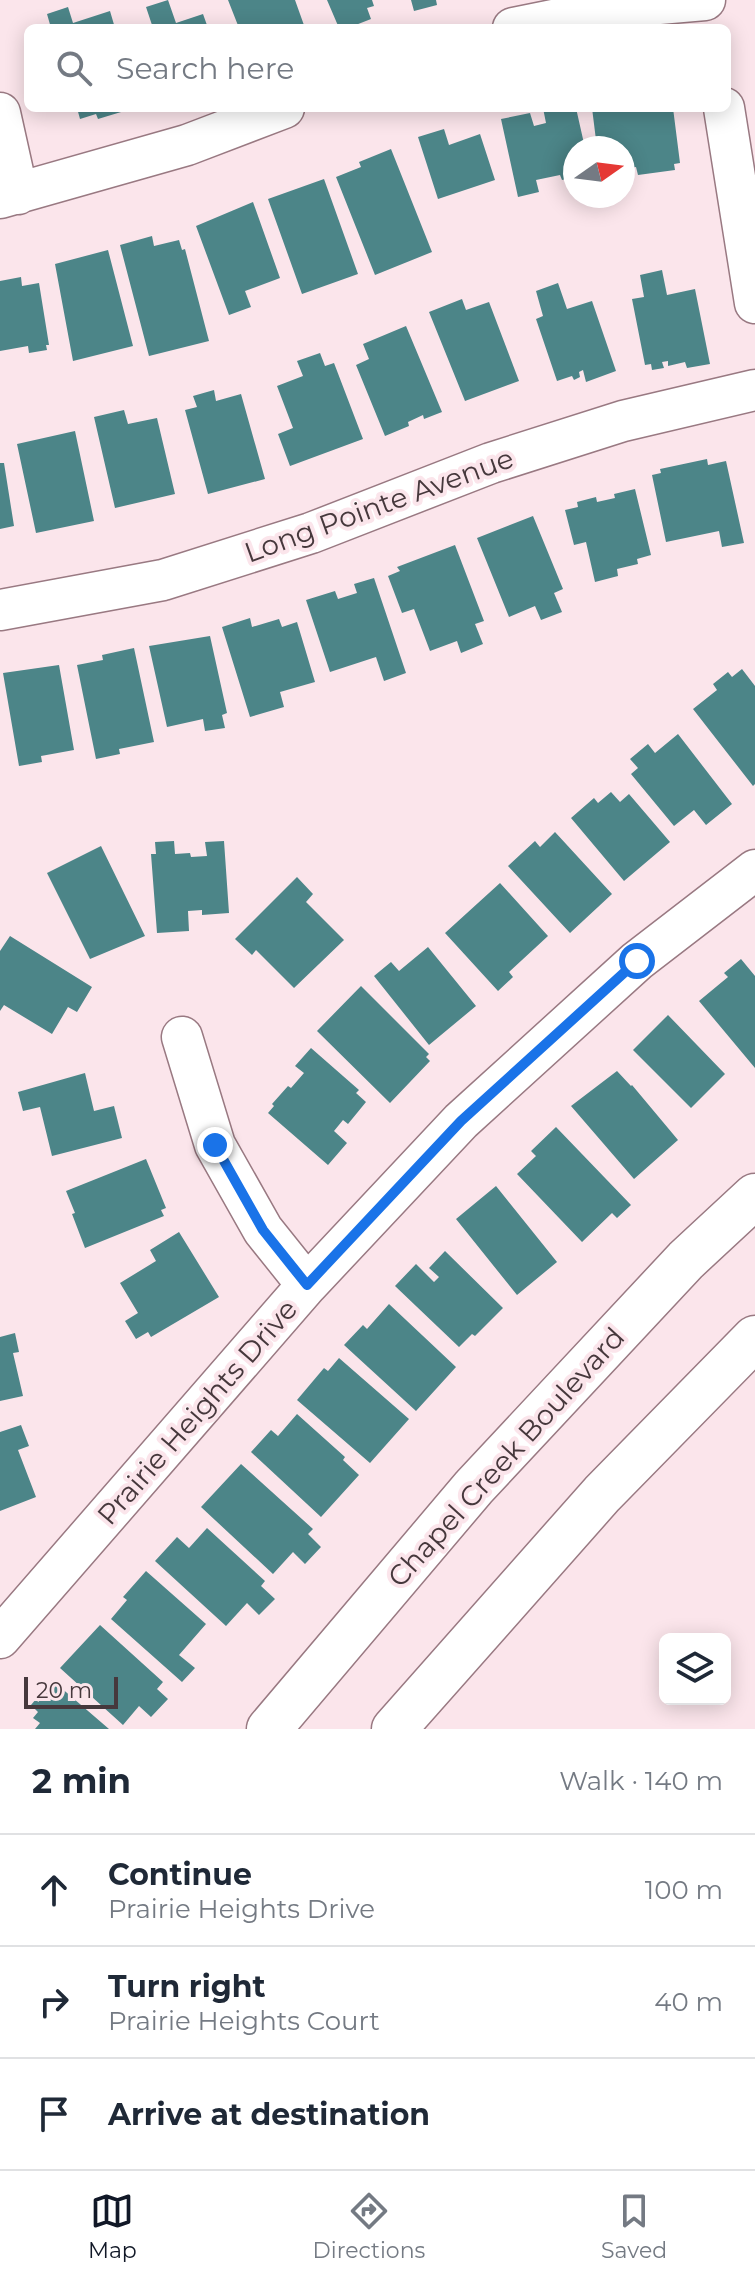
<!DOCTYPE html>
<html lang="en">
<head>
<meta charset="utf-8">
<style>
  :root { --surface:#fff; --page:#f6f6f7; --text:#1f2937; --muted:#747a83; --line:#e0e1e3; --accent:#111827 }
  body { margin:0; font-family:Montserrat,sans-serif; background:var(--page); color:var(--text) }
  .controls { position:absolute; right:24px; bottom:24px; display:grid; overflow:hidden; border-radius:12px; box-shadow:0 4px 20px #0003 }
  .controls button { width:72px; height:72px; display:grid; place-items:center; padding:0; border:0; border-bottom:2px solid var(--line); background:var(--surface); color:var(--text); font:40px sans-serif }
  .compass { position:absolute; left:563px; top:136px; width:72px; height:72px; border-radius:50%; background:var(--surface); box-shadow:0 4px 20px #0003; rotate:76deg }
  .scale { position:absolute; left:24px; bottom:20px; width:94px; box-sizing:border-box; padding-left:8px; border:4px solid #46383c; border-top:0; font-size:22px; line-height:28px; white-space:nowrap; color:#46383c; -webkit-text-stroke:6px #fbe5eb; paint-order:stroke }
  .stop { position:absolute; width:24px; height:24px; margin:-18px; border:6px solid #1a73e8; border-radius:50%; background:#fff }
  .stop.end { background:#1a73e8; border-color:#fff; box-shadow:0 2px 8px #0008 }
  .list { margin:0; padding:0; list-style:none }
  h2 { display:flex; justify-content:space-between; align-items:center; height:104px; margin:0; padding:0 32px; font-size:34px }
  h2 small { font-size:26px; font-weight:400; color:var(--muted) }
  .list li { display:grid; grid-template-columns:52px 1fr auto; gap:24px; align-items:center; box-sizing:border-box; height:112px; padding:0 32px; border-top:2px solid var(--line) }
  .list b { display:block; font-size:30px; white-space:nowrap }
  .list p { margin:0; font-size:26px; white-space:nowrap; color:var(--muted) }
  .list em { font-size:26px; font-style:normal; color:var(--muted) }
  .icon { flex:none; width:44px; height:44px; fill:none; stroke:currentColor; stroke-width:2; stroke-linecap:round; stroke-linejoin:round }
  .map { position:relative; flex:none; width:755px; height:1729px; overflow:hidden }
  .search { position:absolute; background:var(--surface); box-shadow:0 4px 20px #0003; left:24px; right:24px; top:24px; height:88px; display:flex; align-items:center; gap:20px; box-sizing:border-box; padding:0 28px; border-radius:12px; color:var(--muted); font-size:30px }
  .sheet { height:440px; background:var(--surface) }
  nav { display:flex; justify-content:space-around; align-items:center; box-sizing:border-box; height:112px; border-top:2px solid var(--line); background:var(--surface); font-size:22px; color:var(--muted) }
  nav a { display:grid; justify-items:center; gap:4px }
  nav .on { color:var(--accent) }
  .map>svg:first-child { display:block }
  .building { fill:#4c8588 }
  .lines { fill:none; stroke-linecap:round; stroke-linejoin:round }
  .minor-casing { stroke:#997982; stroke-width:43 }
  .major-casing { stroke:#997982; stroke-width:47 }
  .minor { stroke:#fff; stroke-width:40 }
  .major { stroke:#fff; stroke-width:44 }
  .route { stroke:#1a73e8; stroke-width:10 }
  .labels { text-anchor:middle; stroke-width:8; stroke-linejoin:round; paint-order:stroke }
  .street-label { font-size:28px; fill:#46383c; stroke:#fbe5eb }
</style>
</head>
<body>
<div class="map">
<svg width="755" height="1729" viewBox="0 0 755 1729">
  <rect width="100%" height="100%" fill="#fbe5eb"/>
  <path class="building" d="M168,0L176,23L203,14L208,28H153L146,7Z
    M228,0H295L305,28H239Z
    M327,0H372L374,6L367,8L371,19L348,28H339Z
    M411,0H436L437,5L414,11Z
    M68,7L73,23L110,11L115,28H51L47,14Z
    M77,108H131V109L98,119L96,114L80,119Z
    M543,108H576L585,148H575V177L562,180L560,175L536,180L539,192L518,197L501,119L530,113L534,126L546,123Z
    M592,108H673L680,163L674,164L675,170L638,175L636,167L623,169V148H597Z
    M444,129L449,145L480,134L495,180L438,199L418,137Z
    M391,149L432,252L375,275L336,177L361,167L359,162Z
    M324,179L358,274L302,294L268,199Z
    M253,202L280,278L245,291L251,307L229,315L196,226Z
    M152,236L154,246L179,240L182,250L185,249L209,341L149,356L120,245Z
    M108,250L133,346L73,361L55,264Z
    M662,270L667,295L695,289L710,364L687,368L685,362L668,366V361L662,362L664,368L652,370L651,364L645,365L632,299L644,297L640,275Z
    M21,277L22,286L39,283L49,345H46L47,350L29,353L28,346L0,351V281Z
    M558,283L567,309L592,301L616,371L586,382L583,370L579,372L580,377L574,380L572,376L557,381L536,319L543,316L536,291Z
    M462,299L466,310L489,302L519,381L465,401L429,312Z
    M406,326L442,412L424,419L423,415L408,422L409,426L385,436L356,365L369,359L363,344Z
    M320,353L325,366L334,363L363,439L290,466L278,434L293,428L277,386L303,376L297,361Z
    M214,390L216,401L241,394L265,479L208,494L185,410L197,407L193,396Z
    M124,410L128,424L157,418L175,494L115,508L94,417Z
    M75,431L94,521L36,533L17,444Z
    M707,459L708,465L726,461L744,543L722,547L719,531L666,542L652,475L661,473L660,469Z
    M0,463H4L14,526L0,529Z
    M635,489L651,555L637,559L638,564L617,569L618,576L595,582L586,542L574,545L565,510L578,507L577,502L596,497L597,502L615,498L614,494Z
    M533,516L563,589L554,593L562,612L541,620L535,606L509,617L477,538Z
    M455,545L484,621L475,624L483,644L461,653L457,641L430,651L414,609L402,613L388,576L400,571L397,567Z
    M374,578L406,673L384,681L376,657L330,672L306,600L335,591L338,599L357,593L354,584Z
    M250,618L252,627L279,619L282,627L297,622L315,682L280,692L284,707L250,717L222,627Z
    M210,636L227,713L222,715L225,728L205,731L203,719L167,727L149,646Z
    M134,648L154,742L119,749L120,754L96,759L77,665L103,660L102,655Z
    M59,665L74,750L41,756L42,762L19,766L3,673Z
    M742,669L755,686V784L753,786L693,709L717,690L713,684L728,672L732,677Z
    M678,734L732,804L706,825L694,810L674,826L631,774L638,768L630,759L648,744L655,753Z
    M611,792L620,802L629,794L670,842L624,881L571,818L594,798L598,803Z
    M555,832L612,894L570,933L508,866L535,841L540,847Z
    M174,841L175,854L190,853L191,857L207,856L205,842L224,841L229,913L202,915V910L188,911L189,931L157,933L151,854H156L155,842Z
    M101,846L145,936L90,959L47,873Z
    M297,877L313,894L306,902L344,940L294,988L256,950L252,955L235,939Z
    M500,883L548,936L509,972L513,977L498,991L445,933Z
    M10,936L92,987L77,1012L68,1007L52,1034L4,1005L0,1011V951Z
    M428,947L476,1006L429,1045L374,976L391,962L399,971Z
    M741,959L755,976V1068L699,1001L728,977L724,973Z
    M361,986L429,1054L426,1057L430,1061L390,1103L317,1031Z
    M668,1015L725,1074L691,1108L633,1050Z
    M311,1048L359,1090L356,1093L366,1102L348,1124L343,1120L334,1131L347,1143L328,1165L268,1113L274,1106L272,1104L288,1086L291,1088L304,1073L295,1066Z
    M617,1071L631,1086L632,1085L678,1140L634,1179L571,1106Z
    M85,1073L94,1111L114,1106L122,1138L52,1156L40,1107L23,1111L18,1092Z
    M556,1127L631,1205L617,1218L612,1213L582,1242L517,1174L536,1156L531,1151Z
    M146,1159L166,1208L161,1210L164,1216L85,1248L72,1214L75,1213L66,1191Z
    M496,1186L557,1262L517,1295L456,1219Z
    M179,1232L219,1297L151,1337L148,1332L136,1339L125,1321L138,1313L120,1283L156,1261L150,1250Z
    M445,1251L503,1308L475,1336L472,1334L459,1347L395,1286L416,1264L434,1282L439,1277L429,1268Z
    M389,1304L456,1367L416,1411L344,1345L363,1325L367,1329Z
    M15,1333L19,1352L13,1353L23,1396L0,1401V1337Z
    M339,1358L409,1419L370,1463L297,1400L324,1368L328,1371Z
    M297,1414L345,1457L343,1460L359,1475L321,1517L251,1452L271,1430L278,1436Z
    M21,1425L29,1446L18,1450L36,1497L0,1511V1432Z
    M241,1464L313,1529L308,1534L321,1547L305,1564L293,1552L273,1574L201,1507Z
    M207,1528L265,1581L261,1586L275,1599L259,1615L247,1603L226,1626L155,1561L177,1537L189,1548Z
    M146,1571L206,1624L179,1655L195,1668L182,1682L111,1619L127,1600L123,1597Z
    M100,1625L163,1682L157,1689L168,1699L151,1717L139,1706L123,1725L60,1668Z
    M52,1680L109,1729H35L40,1723L33,1718L38,1712L31,1705Z"/>
  <g class="lines">
    <defs>
      <path id="minor" d="M513,28L613,8L705,0
        M724,108L755,303
        M0,113L18,194
        M0,198L187,145L284,108
        M0,610L163,580L311,533L491,463L623,421L755,390
        M182,1037L215,1145L263,1230L307,1285
        M0,1638L307,1285L461,1121L637,961L755,870"/>
      <path id="major" d="M269,1729L474,1487L686,1260L755,1196
        M394,1729L602,1494L755,1338"/>
    </defs>
    <use href="#minor" class="minor-casing"/>
    <use href="#major" class="major-casing"/>
    <use href="#minor" class="minor"/>
    <use href="#major" class="major"/>
  </g>
  <g class="lines">
    <path class="route" d="M215,1145L263,1230L307,1285L461,1121L637,961"/>
  </g>
  <g class="labels">
    <g class="street-label">
      <text transform="translate(379 505) rotate(-20)" y="10">Long Pointe Avenue</text>
      <text transform="translate(197 1412) rotate(-49)" y="10">Prairie Heights Drive</text>
      <text transform="translate(506 1457) rotate(-48)" y="10">Chapel Creek Boulevard</text>
    </g>
  </g>
</svg>
<div class="controls">
<button><svg class="icon" aria-label="layers" viewBox="0 0 24 24"><path d="M12 4l9 5-9 5-9-5zM3 14l9 5 9-5"/></svg></button>
</div>
<svg class="compass" viewBox="-18 -18 36 36"><path d="M0-13l5 13h-10z" fill="#e53935"/><path d="M0 13l5-13h-10z" fill="#747a83"/></svg>
<div class="scale">20 m</div>
<div class="stop" style="left:637px;top:961px"></div>
<div class="stop end" style="left:215px;top:1145px"></div>
<div class="search"><svg class="icon" aria-label="search" viewBox="0 0 24 24"><circle cx="10" cy="10" r="6"/><path d="M15 15l6 6"/></svg>Search here</div>
</div>
<section class="sheet">
<h2>2 min<small>Walk · 140 m</small></h2>
<ul class="list">
<li><svg class="icon" aria-label="ahead" viewBox="0 0 24 24"><path d="M12 20V5M6 11l6-6 6 6"/></svg><div><b>Continue</b><p>Prairie Heights Drive</p></div><em>100 m</em></li>
<li><svg class="icon" aria-label="right" viewBox="0 0 24 24"><path d="M7 20v-9h11M14 6l5 5-5 5"/></svg><div><b>Turn right</b><p>Prairie Heights Court</p></div><em>40 m</em></li>
<li><svg class="icon" aria-label="arrive" viewBox="0 0 24 24"><path d="M6 21V4h12l-3 4 3 4H6"/></svg><div><b>Arrive at destination</b></div></li>
</ul>
</section>
<nav>
<a class="on"><svg class="icon" aria-label="map" viewBox="0 0 24 24"><path d="M3 6l6-2 6 2 6-2v14l-6 2-6-2-6 2zM9 4v14M15 6v14"/></svg>Map</a>
<a><svg class="icon" aria-label="directions" viewBox="0 0 24 24"><path d="M12 3l9 9-9 9-9-9zM9 14v-3h6M13 9l2 2-2 2"/></svg>Directions</a>
<a><svg class="icon" aria-label="saved" viewBox="0 0 24 24"><path d="M7 4h10v16l-5-4-5 4z"/></svg>Saved</a>
</nav>
</body>
</html>
